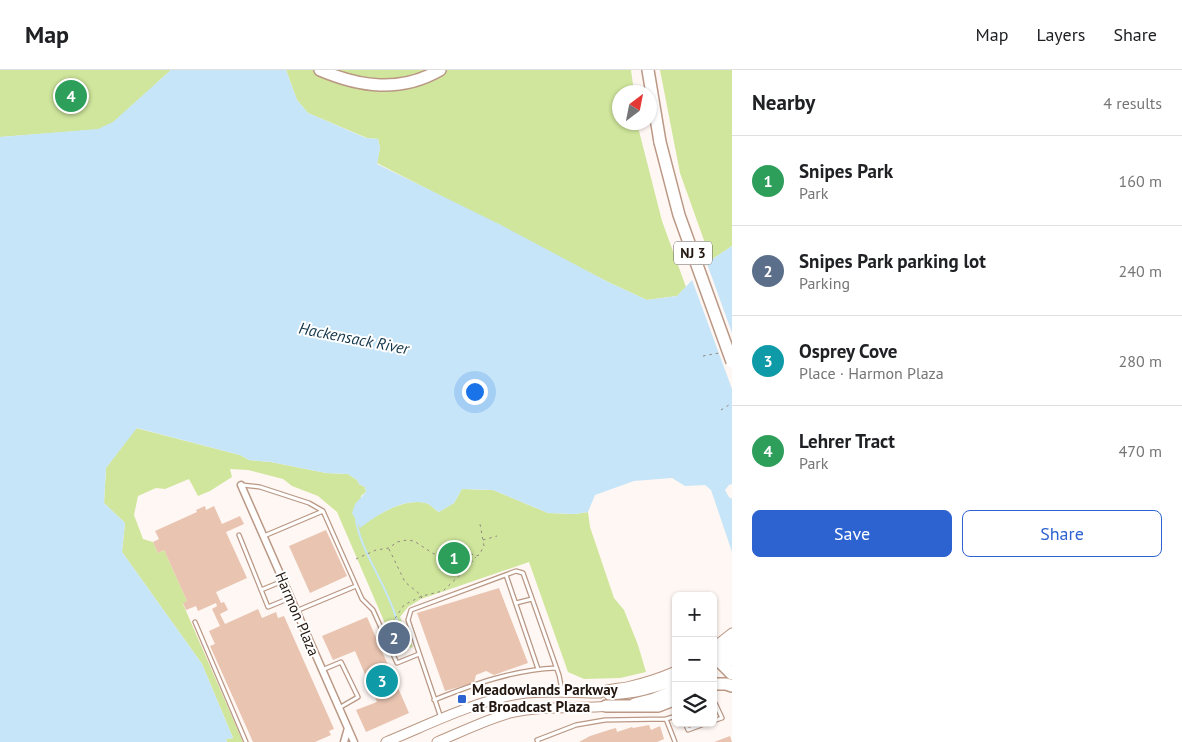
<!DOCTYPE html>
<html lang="en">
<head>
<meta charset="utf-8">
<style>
  :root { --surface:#fff; --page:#f2f2f2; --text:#202124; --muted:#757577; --line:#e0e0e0; --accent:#2d63d1 }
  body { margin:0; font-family:"PT Sans",sans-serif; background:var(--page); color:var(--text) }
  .controls { position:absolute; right:15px; bottom:15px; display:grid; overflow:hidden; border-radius:8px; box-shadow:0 1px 4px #0004 }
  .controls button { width:45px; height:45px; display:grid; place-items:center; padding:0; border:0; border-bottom:1px solid var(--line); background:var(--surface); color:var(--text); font:25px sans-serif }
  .compass { position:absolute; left:612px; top:15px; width:45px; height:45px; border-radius:50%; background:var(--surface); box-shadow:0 1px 4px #0004; rotate:32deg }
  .you { position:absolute; left:474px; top:321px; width:18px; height:18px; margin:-12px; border:4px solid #fff; border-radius:50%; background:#1a73e8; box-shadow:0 0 0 8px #1a73e833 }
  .badge { display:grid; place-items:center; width:32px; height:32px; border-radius:50%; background:var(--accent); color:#fff; font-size:16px; font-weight:700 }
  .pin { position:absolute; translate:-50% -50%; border:2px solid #fff; box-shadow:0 1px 5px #0006 }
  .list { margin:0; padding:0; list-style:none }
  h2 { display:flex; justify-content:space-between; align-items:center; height:65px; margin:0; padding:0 20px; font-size:21px }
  h2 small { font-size:16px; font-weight:400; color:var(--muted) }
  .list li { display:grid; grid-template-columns:32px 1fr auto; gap:15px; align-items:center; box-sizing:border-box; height:90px; padding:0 20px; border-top:1px solid var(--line) }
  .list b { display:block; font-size:19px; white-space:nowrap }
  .list p { margin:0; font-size:16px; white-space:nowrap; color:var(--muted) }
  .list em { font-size:16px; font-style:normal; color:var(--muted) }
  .actions { display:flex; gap:10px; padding:15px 20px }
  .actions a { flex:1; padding:11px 0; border:1px solid var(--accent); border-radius:8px; text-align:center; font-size:18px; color:var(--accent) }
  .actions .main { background:var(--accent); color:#fff }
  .icon { flex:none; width:28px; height:28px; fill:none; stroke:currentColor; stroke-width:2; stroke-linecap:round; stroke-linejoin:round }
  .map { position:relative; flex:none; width:732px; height:672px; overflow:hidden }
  header { display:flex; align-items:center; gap:30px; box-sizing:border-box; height:70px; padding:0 25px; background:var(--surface); border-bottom:1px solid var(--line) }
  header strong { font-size:24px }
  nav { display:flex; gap:28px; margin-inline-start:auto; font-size:18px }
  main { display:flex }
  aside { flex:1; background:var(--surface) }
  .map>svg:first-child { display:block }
  .green { fill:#d0e69c }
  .water { fill:#c7e5f8 }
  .pier { fill:#fff7f3 }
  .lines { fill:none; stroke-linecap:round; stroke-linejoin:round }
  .stream { stroke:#c7e5f8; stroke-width:2 }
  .building { fill:#e9c4b1 }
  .service-casing { stroke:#ba9885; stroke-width:5.5 }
  .minor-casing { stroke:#ba9885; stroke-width:9 }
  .secondary-casing { stroke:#ba9885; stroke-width:11 }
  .motorway-casing { stroke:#ba9885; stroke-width:14 }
  .path { stroke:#908680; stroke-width:1; stroke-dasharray:2.5 4; stroke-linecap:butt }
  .service { stroke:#fff; stroke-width:3 }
  .minor { stroke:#fff; stroke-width:6 }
  .secondary { stroke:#fff; stroke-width:9 }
  .motorway { stroke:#fff; stroke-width:11 }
  .motorway-bridge-casing { stroke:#ba9885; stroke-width:14; stroke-linecap:butt }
  .motorway-bridge { stroke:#fff; stroke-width:11 }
  .poi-dot { fill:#2d63d1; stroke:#fff; stroke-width:2 }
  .labels { text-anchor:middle; stroke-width:4; stroke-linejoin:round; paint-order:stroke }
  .shield { fill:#fff; stroke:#665d58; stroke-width:1 }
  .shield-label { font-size:14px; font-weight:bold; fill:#241710 }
  .street-label { font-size:15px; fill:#241710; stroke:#fff }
  .poi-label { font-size:15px; font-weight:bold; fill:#241710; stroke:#fff; text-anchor:start }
  .water-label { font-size:16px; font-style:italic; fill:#13364a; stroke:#fff }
</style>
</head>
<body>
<header>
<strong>Map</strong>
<nav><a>Map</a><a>Layers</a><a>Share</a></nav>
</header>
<main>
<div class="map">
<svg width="732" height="672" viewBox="0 0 732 672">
  <rect width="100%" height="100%" fill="#fff7f3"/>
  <path class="green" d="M0,0H171L106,59L0,67Z
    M286,0H631L634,22H620V52L637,53L662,151L686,217L677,226L647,230L608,212L377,93L380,78L378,69L367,68L308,43L297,30Z
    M660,0H732V176L711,190L680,103Z
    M136,358L240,385L249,390L271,392L326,403L348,404L357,410L359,414L365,417L366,422L361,426L360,457C377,445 403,428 426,433C430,434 435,440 439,442L454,433L462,419L493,420L548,443L575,444L588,442L590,457L614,528L624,540L638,575L646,602L620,608L584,609L568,602L529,492L421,529L408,537L400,547L413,577L403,579L391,552L387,558L337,442L318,426L292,416L283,409L248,400L230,399L232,407L210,421L198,426L189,409L165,419L156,418L138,426L134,445L143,469L153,472L158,483L164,480L187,531L183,534L243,672H227L226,669L233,668L202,594L122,482L125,453L104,433L106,398Z"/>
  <path class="water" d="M171,0H286L297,30L308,43L366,68L378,69L380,78L377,94L499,154L608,212L647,230L677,226L711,190L732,176V414L729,415L725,420L729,427L732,429V482L711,420L705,415L685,416L672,408L634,411L595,425L588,442L575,444L548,443L493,420L462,419L454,433L439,442C435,440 430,434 426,433C402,428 377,445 360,458L352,443L355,434L366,422L365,417L359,414L357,410L348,404L326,403L271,392L249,390L240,385L137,358L106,398L104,433L125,453L122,482L202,594L233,668L226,669L227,672H0V67L98,59L113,52Z"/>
  <path class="pier" d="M706,191L732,263V319L691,207Z"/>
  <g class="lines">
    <path class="stream" d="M356,451C363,487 388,516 397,551"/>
  </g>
  <path class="building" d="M205,436L206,440L214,436L222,454L240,446L244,454L226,462L247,508L216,522L221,533L224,532L228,540L220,544L225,554L258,539L262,548L276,542L278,548L284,546L334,659L329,661L331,665L315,672H253L210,576L215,574L209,561L220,556L212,539L217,536L216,533L198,541L196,536L186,540L183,533L187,531L164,480L158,483L153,472L159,469L155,461L197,442L196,440Z
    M326,460L347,506L310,523L289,476Z
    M499,518L528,593L494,605L486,601L476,605L474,613L445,621L417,543Z
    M367,547L409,643L366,662L356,640L377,632L355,581L333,590L322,566Z
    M649,655L651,660L660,656L664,669L657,672H579L590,666L612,659L616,658L617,662L632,657L633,658Z
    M730,666L732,672H714Z"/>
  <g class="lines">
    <defs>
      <path id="service" d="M242,415L260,417L309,433L323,441L362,529L373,540L397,593L419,584
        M239,465L268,537L290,528
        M264,466L323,441
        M506,505L538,599
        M261,520L283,511
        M516,533L532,529
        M296,541L356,516
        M195,552L246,672
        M322,600L341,592L358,627L339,638
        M434,630C474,614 513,600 556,598
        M713,633H715L722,648L713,651
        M441,648L408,550L411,540L516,501L523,503L559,605L562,620
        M666,649L675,672
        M685,653L688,660L707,653
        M538,672L537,670L576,655L605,650L666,649L676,646"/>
      <path id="minor" d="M241,415C279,501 316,587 354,672
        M344,672L348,658"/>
      <path id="secondary" d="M713,578L732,563
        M713,586L732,571
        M713,595L732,579
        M609,625C633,624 655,619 676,609
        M634,633L654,628L676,619
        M386,672C430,654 472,632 519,624C545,620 574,623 600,623C608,618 618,619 627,617C644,613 660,608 676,601
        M437,672C461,662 485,650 510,643C542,635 578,639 611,636"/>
      <path id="motorway" d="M320,0C360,17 400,23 440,0
        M648,0L660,72
        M732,590L726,584L719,582V591L732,604
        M713,614H726L732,616
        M606,636H658L676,629"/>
    </defs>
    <use href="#service" class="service-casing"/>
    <use href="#minor" class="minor-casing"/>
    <use href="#secondary" class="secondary-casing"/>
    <use href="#motorway" class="motorway-casing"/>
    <path class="path" d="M703,286L719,283
      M721,340L732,333
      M483,470L497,466
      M389,479L405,512L422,526L421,529
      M356,489L376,480L389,478L397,472L407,470L414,471L434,484L465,481L476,486L479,485L484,476L480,454
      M388,559L404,535L422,526L443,521L464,501L476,487"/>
    <use href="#service" class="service"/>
    <use href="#minor" class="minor"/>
    <use href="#secondary" class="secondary"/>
    <use href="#motorway" class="motorway"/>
    <defs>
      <path id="motorway-bridge" d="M660,72L679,145L732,292"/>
    </defs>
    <use href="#motorway-bridge" class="motorway-bridge-casing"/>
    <use href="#motorway-bridge" class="motorway-bridge"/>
  </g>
  <rect class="poi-dot" x="457" y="624" width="10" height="10" rx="2.5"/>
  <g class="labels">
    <rect class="shield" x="674" y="171.5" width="38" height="23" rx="4"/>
    <g class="shield-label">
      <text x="693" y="188">NJ 3</text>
    </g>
    <g class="street-label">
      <text transform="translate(297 544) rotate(67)" y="5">Harmon Plaza</text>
    </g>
    <g class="poi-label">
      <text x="472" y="625">Meadowlands Parkway<tspan x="472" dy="17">at Broadcast Plaza</tspan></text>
    </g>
    <g class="water-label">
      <text transform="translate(354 268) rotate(11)" y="6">Hackensack River</text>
    </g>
  </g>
</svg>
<div class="controls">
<button>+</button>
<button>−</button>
<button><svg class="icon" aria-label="layers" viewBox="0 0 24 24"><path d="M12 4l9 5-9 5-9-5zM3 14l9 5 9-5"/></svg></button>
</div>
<svg class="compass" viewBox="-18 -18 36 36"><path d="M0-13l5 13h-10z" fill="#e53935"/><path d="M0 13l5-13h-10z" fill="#757577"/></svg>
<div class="you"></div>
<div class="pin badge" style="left:454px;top:488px;background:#2e9e5b">1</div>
<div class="pin badge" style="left:394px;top:568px;background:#5c6f8a">2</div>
<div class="pin badge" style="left:382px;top:611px;background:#0f9aa8">3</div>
<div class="pin badge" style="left:71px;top:26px;background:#2e9e5b">4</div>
</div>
<aside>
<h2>Nearby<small>4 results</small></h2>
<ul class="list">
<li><span class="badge" style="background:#2e9e5b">1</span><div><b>Snipes Park</b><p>Park</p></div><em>160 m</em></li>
<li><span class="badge" style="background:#5c6f8a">2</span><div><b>Snipes Park parking lot</b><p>Parking</p></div><em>240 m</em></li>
<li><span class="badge" style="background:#0f9aa8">3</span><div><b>Osprey Cove</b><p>Place · Harmon Plaza</p></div><em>280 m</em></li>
<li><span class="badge" style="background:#2e9e5b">4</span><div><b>Lehrer Tract</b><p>Park</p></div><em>470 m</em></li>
</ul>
<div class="actions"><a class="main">Save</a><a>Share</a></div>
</aside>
</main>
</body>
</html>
